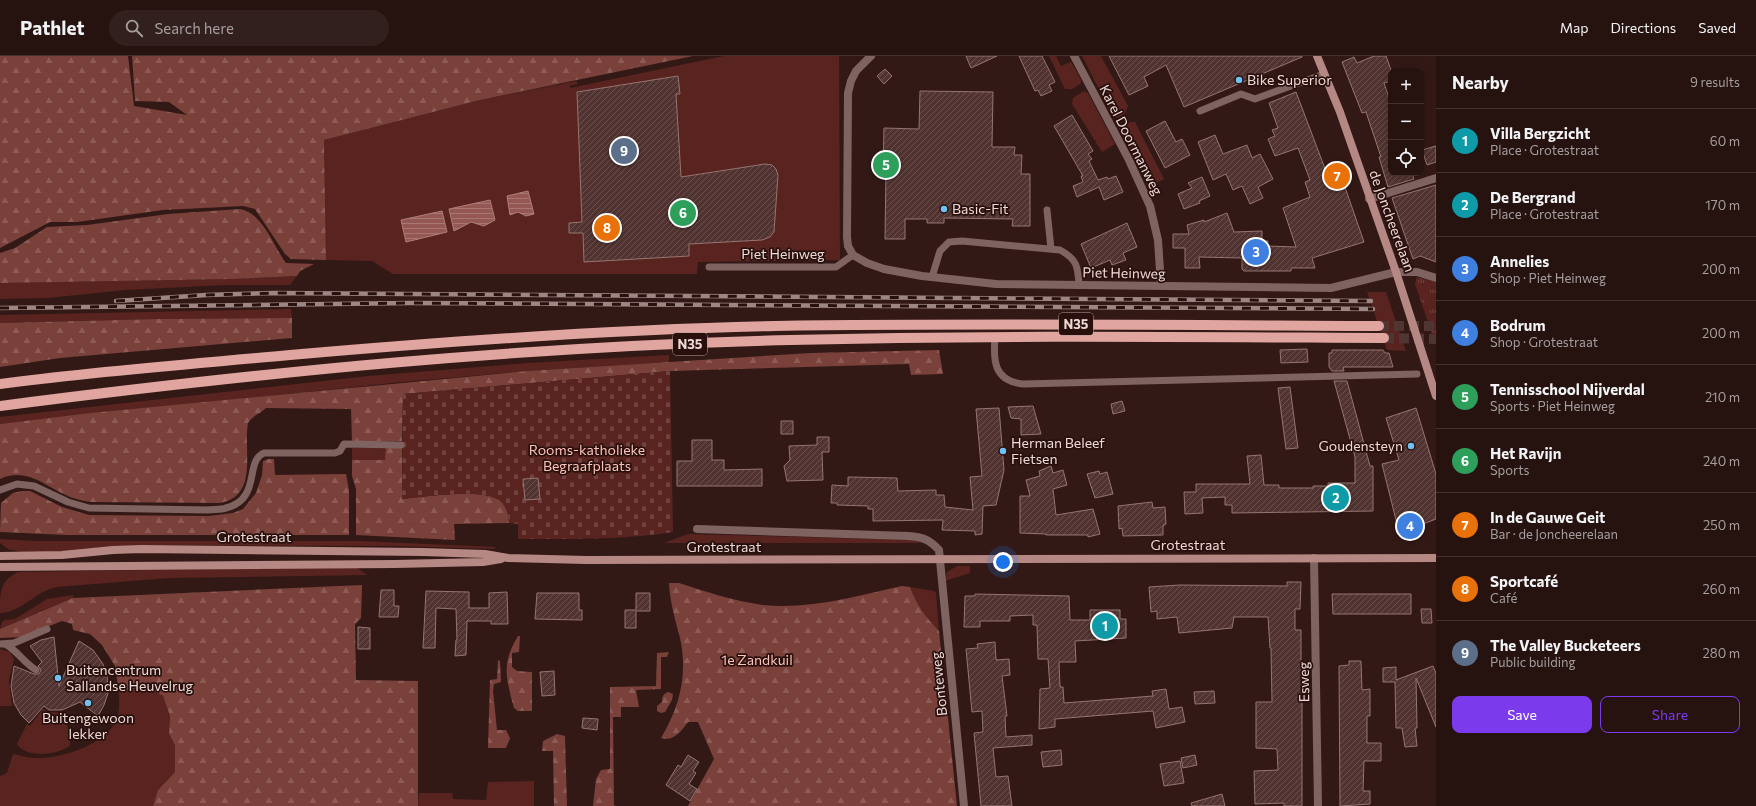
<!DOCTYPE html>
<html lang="en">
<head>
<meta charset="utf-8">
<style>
  :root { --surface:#261310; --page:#32201e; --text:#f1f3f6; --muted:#a49e9f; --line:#423230; --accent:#7c3aed }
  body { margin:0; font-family:Commissioner,sans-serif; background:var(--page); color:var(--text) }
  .controls { position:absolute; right:12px; top:12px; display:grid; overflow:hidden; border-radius:8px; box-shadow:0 2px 10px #0003 }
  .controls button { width:36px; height:36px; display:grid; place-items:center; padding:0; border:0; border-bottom:1px solid var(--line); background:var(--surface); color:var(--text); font:20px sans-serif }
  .you { position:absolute; left:1003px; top:506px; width:14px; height:14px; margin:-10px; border:3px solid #fff; border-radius:50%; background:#1a73e8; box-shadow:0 0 0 6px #1a73e833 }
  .badge { display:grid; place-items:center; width:26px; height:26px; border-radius:50%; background:var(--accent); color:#fff; font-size:13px; font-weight:700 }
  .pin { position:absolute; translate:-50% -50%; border:2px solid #fff; box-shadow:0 1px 4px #0006 }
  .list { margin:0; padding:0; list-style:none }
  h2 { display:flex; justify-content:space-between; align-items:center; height:52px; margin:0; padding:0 16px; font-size:17px }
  h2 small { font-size:13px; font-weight:400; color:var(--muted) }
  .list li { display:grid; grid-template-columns:26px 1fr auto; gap:12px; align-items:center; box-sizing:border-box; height:64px; padding:0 16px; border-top:1px solid var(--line) }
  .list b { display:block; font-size:15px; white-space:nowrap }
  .list p { margin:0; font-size:13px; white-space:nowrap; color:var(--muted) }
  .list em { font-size:13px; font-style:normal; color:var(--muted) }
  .actions { display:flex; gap:8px; padding:12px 16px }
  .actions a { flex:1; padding:9px 0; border:1px solid var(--accent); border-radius:8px; text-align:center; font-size:14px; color:var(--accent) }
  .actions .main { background:var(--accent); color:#fff }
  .icon { flex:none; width:22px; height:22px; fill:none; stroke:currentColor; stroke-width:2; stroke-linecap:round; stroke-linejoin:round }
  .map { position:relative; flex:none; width:1436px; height:750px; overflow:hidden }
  header { display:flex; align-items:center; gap:24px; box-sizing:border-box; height:56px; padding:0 20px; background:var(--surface); border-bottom:1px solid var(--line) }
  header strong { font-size:19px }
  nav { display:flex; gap:22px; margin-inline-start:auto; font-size:14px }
  .search { width:280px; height:36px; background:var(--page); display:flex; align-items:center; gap:10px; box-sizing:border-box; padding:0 14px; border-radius:22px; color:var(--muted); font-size:15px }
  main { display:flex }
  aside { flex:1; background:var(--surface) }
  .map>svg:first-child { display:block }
  .grass { fill:#592420 }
  .forest { fill:url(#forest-firs) }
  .cemetery { fill:url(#cemetery-stones) }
  .park { fill:url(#park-tufts) }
  .water { fill:url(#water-rules); stroke:#af7e7a }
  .building { fill:url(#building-hatch); stroke:#967470 }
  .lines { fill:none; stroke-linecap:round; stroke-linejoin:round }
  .primary-tunnel { stroke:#4f3633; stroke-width:10; stroke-dasharray:10 5; stroke-linecap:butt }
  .lane { stroke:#7f6360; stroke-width:7 }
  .street { stroke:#7f6360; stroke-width:8 }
  .secondary { stroke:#b58883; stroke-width:8 }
  .primary { stroke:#dfa59e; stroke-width:10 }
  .rail-casing { stroke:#9d8784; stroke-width:4.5 }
  .rail { stroke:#29100d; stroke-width:3; stroke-dasharray:9; stroke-linecap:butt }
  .poi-dot { fill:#6fc2f4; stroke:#29100d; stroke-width:1.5 }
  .labels { text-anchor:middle; stroke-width:3.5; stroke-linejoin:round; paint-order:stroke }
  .shield { fill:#29100d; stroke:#b29d9b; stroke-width:1 }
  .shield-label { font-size:13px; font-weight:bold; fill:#eddad8 }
  .poi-label { font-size:14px; fill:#eddad8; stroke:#29100d; text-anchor:start }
  .street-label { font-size:14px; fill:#eddad8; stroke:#29100d }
  .park-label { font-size:14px; fill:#fdc3bc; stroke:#29100d }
</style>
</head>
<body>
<header>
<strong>Pathlet</strong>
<div class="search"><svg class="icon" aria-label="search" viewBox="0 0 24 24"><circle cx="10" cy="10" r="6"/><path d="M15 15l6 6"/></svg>Search here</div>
<nav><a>Map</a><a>Directions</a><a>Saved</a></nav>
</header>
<main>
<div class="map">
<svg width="1436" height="750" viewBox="0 0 1436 750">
  <defs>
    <pattern id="forest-firs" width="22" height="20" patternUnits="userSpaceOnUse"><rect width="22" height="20" fill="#7a403a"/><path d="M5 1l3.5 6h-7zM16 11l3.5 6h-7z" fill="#8d5b56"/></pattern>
    <pattern id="cemetery-stones" width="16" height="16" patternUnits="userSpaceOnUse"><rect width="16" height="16" fill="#592420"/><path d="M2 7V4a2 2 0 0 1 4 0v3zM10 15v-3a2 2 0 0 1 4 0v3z" fill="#714340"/></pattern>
    <pattern id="park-tufts" width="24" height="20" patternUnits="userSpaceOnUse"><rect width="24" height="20" fill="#592420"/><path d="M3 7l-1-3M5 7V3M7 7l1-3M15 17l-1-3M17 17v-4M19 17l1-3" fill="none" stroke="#714340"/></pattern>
    <pattern id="water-rules" width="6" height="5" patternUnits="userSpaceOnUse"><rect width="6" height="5" fill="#945751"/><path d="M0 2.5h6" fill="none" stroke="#a87671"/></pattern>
    <pattern id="building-hatch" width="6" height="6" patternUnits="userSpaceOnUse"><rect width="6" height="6" fill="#513431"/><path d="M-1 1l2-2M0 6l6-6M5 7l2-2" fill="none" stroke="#6a514e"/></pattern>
  </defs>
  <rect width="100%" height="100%" fill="#331916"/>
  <path class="grass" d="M724,0H839L840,204L698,206L697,218H393L372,205L326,204L324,84L480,44L577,25V28L570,30V32Z
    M1049,0H1056L1061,10L1071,6L1081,24V27L1072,33H1065Z
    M1082,0H1101L1128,50L1125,57L1118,62L1113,61L1108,51L1112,47L1113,41L1105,35L1101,37Z
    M1084,35L1088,37L1115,88L1102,96L1072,48L1073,42Z
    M1135,66L1164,123L1151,130L1148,129L1119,73C1123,67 1128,66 1135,66Z
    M297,220L290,229H225L125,234L48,242L0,243V227L234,223Z
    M1367,236H1386L1406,295L1387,294Z
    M291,253L292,262L157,263L0,267V259Z
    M669,299V306L527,315L402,326L0,368V361L368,320L527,307Z
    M352,392H386V404H352Z
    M688,478L920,484L919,487H664Z
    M0,483L34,485H359L495,491V493L398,490L148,489L75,495L21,496L8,493L0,487Z
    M957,510H970V517L945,525L947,516Z
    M356,511L367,519L168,522L57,531C35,535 23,556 0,557C0,536 0,525 18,516Z
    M910,531L934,535L936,537L939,575C926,561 917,550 910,531Z
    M74,539L73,542L0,573L2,566L5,564L15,563L47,543Z
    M0,593L10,596L14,603L9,625L12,650H0Z
    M146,631L163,640L170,660L169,678L175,689V716L158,734L153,750H0V720L7,717L13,698C20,699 28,702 35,702C61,703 106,689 117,663C120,654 119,644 119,635Z
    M43,653L49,656L64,657L70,680V689C60,699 26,703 17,688L27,668L30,670Z
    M534,725V750H418L419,737H452L453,743L486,744L488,726Z"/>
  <path class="forest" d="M0,0H128L134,50L187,59L169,46L135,45L132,0H693L480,44L324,84L326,204L291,203L285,198L255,153L243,150L163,154L77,166H50L0,192Z
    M240,153C263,157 273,190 286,207L314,208L300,215L297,220L234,223L0,227V197L15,192L47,171L87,169L168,158Z
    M292,262V282L60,302L0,311V267L157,263Z
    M939,294L943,318L911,319L909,308L670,315L403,338L402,385H352L351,353L266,352C260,358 253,359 248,367C243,394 259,440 220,447L91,446C85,445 79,444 73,442C47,433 29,410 0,423V368L91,357L527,315L811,297Z
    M386,392H402V443C426,441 473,433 495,442C505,445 509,458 509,467L454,468L455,484L356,479V433L352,420V404H385Z
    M268,403H274L275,419L346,418L349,434V479H68L0,476L1,447L13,437L22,435H30L62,451L89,459L209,460L233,457L243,453L256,437L262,419L263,405Z
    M669,527H679C706,536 735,545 763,549C809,554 857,540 902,530L910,531C917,550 926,561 939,575L957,750H688L714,703L698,666H688C681,675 674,686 661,682C680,650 688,618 680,582C675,563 670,546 669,527Z
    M362,529L361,562L355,568L356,624L418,625V750H153L158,734L175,716V689L169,678L170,660L163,640L146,631L119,635L115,610L102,589L90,578L73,574L72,568L62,565L21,581L0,582V573L73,542Z
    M518,580H520L519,596L512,597V611L517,615L532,616V655H518L514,652C506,622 501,608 518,580Z
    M669,596L667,601H661V633L636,634L639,651H621V661H613L614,749L616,750H593L596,723L601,714L610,713V631L656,630L657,597Z
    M498,604L500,605L501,626L494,628L493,635L497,674H506L510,682L506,692H488L490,624L497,623Z
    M668,636L673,638L672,644L665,656L661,657L657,655V650L662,646C662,641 663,638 668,636Z
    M557,678L565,680L567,750H554L553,695H542L543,685Z"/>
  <path class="cemetery" d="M670,315L673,476C622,484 569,483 518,483V468L509,467C509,458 505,445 495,442C472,433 426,441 402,443L403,338Z"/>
  <path class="park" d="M1417,221L1436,226V290L1415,228Z"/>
  <path class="water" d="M528,135L534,158L526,160L518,156L510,159L507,140Z
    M490,144L495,164L484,170L471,166L454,175L449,153Z
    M442,155L447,176L406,186L401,164Z"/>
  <path class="building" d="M966,0H997L971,12Z
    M1019,0H1042L1055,26L1049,29L1052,35L1041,40L1038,34L1035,35Z
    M1109,0H1302V1L1184,51L1166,9L1144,21L1148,30L1129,39Z
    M1374,0H1386L1391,14V25L1384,27L1391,48V117H1412L1414,123L1388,131L1379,101H1381L1366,56L1362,57L1342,6L1354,1L1357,7Z
    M885,13L892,20L884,28L877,20Z
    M678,20L680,38H676L681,121L765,108L772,109L776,113L778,119L774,176L770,181L762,184L689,188V200L584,206L583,177H569V167L582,166L577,36Z
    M920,35L993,36L992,91H1015L1014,99H1022L1021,118H1030V170H1012L1013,163L944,162V167H927V163H905V183H885L886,115H883L884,72L919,73Z
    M1296,36L1327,118L1339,114L1364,186L1312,202L1315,212H1291V215H1244L1242,213V202L1199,201L1200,212H1185V192H1173V178H1189L1187,169L1204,164V166L1227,157L1234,176L1262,175V185H1268L1267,190L1296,191L1283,152L1310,141L1305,126L1310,124L1298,92L1275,100L1268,83L1275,80L1272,74L1278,72L1269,47Z
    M1072,59L1093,95L1088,98L1092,103L1089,105L1098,124L1107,121L1108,123L1116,120L1123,136L1104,144L1099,131L1077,141L1073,130L1083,126L1081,120H1083L1054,70Z
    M1165,65L1176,86L1182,83L1190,99L1165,112L1146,75Z
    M1215,79L1223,98L1247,89L1252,102L1260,98L1273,123L1258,131L1263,142L1250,148L1242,130L1233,134L1226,118L1213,124L1198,86Z
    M1436,90V106L1427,109L1422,94Z
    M1202,121L1210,140L1199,145L1200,147L1184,153L1178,138L1192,132L1188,127Z
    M1436,129V206L1420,200L1413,203L1392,142Z
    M1127,167L1137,191L1123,197L1126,204L1112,209L1110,204L1091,212L1081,188Z
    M1307,293L1308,306L1281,307L1280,294Z
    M1332,294H1383L1385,297H1389L1393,311H1343L1344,315H1332L1329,311V297H1332Z
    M1334,325H1347L1370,410H1373V455L1232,457V449H1225V441L1202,442L1203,457L1185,458L1184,436H1196V428H1250L1247,400L1261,399L1264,429H1279V432H1313V430H1328V427H1355V401Z
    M1290,331L1298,392L1286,393L1278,332Z
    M1122,345L1125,355L1113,358L1111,348Z
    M1033,350L1041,378L1021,379V363L1011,362L1008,351Z
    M999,352L1004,414L996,449L983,450L982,478L975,479V475L942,474L943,464L873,465V453H868V450L837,449V447H831L832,429L848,430V421L897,422L898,435L936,434V439H944L945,451L973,454L970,421L982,420L976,353Z
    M1416,352L1436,418V463L1413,472H1398L1382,408L1399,404L1386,362Z
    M781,365H793V378H781Z
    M817,381H829V396H822L823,424L787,425L784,410L790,404L789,390L817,389Z
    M692,384H712V404H724V414L762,413V430H677V405H692Z
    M1051,410L1053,417L1063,414L1067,429L1053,433L1056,459L1093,453L1100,478L1088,481V479H1046V478L1020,477V440H1030L1026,424L1040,420L1039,415Z
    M1099,415L1100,418L1107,416L1113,438L1095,442L1087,418Z
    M538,422L540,443L525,444L523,423Z
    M1152,446L1153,452L1165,451L1166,468L1163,470V479L1123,480L1122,472L1119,473L1118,450Z
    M1287,526H1301L1300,553H1295V574H1301V611L1310,615L1302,619V634L1310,637L1302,642V750H1284V747L1255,748L1254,715L1278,714L1277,693L1256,692V646H1272L1271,592H1270L1268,561H1234L1232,572L1179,577L1177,561L1157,563V555L1151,556L1149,531L1180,529L1287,530Z
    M381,534H394V550H399L398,561H379Z
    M426,535L469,536V552H489V537L507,536L508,568H491V565H467L466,599L455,600L456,584H457L456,553L436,552L435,592H423Z
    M537,537H579V554H582V564L535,563Z
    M636,537H650V555H636V572H625V554H636Z
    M975,538L1069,540L1070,564H1090V554H1120V563H1126V582L1075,585L1076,606H1059L1060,631H1063L1064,647L1153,640L1152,635L1166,633L1169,653L1182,651L1185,666L1156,672L1153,655L1055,663V671L1039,673L1040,633L1050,632L1048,603H1038L1037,569H1033V559L1010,560V565H980V571H964L965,540H975Z
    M1332,538H1411V558H1333Z
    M1421,553H1431L1432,567H1422Z
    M358,571L370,572V593H358Z
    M54,581L59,630L79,585L93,594L103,608L107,618L108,637L104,649L98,660L80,646L62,654H49L44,650L29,667L21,659L14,647L11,630L14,610L34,618H39L41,614L38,610L42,606L30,590L41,584Z
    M995,586L996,604L1009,603L1010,619L1002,620L1007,660H1005L1006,681L1032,679V689L993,692L996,721L1008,720L1012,750H981L974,677L983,676L982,655L972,656L966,593L978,592L977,588Z
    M1349,605H1361L1362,634L1370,633V660H1367V687H1381V705H1364L1363,735H1370V748L1340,750L1339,610L1349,609Z
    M1433,610L1436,617V671L1416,622L1417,672H1415L1417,690L1405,691L1402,672H1396L1395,626H1383V612L1396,611V624Z
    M554,615L555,639L542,640L540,616Z
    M1214,635L1215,647L1195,648L1194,636Z
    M583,662L598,663L597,674L582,672Z
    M1061,694L1062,709L1043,711L1041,696Z
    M688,699L699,706L693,715L696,717L689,728L697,733L690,745L666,729L678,709L681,711Z
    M1195,699L1197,709L1183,712L1181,702Z
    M1180,705L1184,727L1164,730L1160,708Z
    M1222,738L1225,750H1192L1191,747Z"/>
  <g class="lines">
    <path class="primary-tunnel" d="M1379,270H1436
      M1384,282L1436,283"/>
    <path class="lane" d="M1200,55L1241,38L1255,43L1324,18
      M1047,154L1051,193
      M709,211H836L853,199
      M932,221L940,195L949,186L962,185L1060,194C1077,203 1078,211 1079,229
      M995,281C993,305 994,325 1023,328L1417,318
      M0,434L17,428L34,430L68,446L89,452L207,454C213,453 221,454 226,452C262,443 244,405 264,397H335L340,395L344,388L401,389
      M0,588L14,587L47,573
      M5,588C17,594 24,607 36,614"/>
    <path class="street" d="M871,0L856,15L851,25L848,37L847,181L848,190L853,199L867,207L884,213L922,220L996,228L1331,232L1396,216H1417L1436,222
      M1074,0L1129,104L1150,150L1158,184L1161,230
      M1369,143L1436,122
      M697,473L908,480C922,481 929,483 939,494L964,750
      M1314,502L1318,750"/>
    <path class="secondary" d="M1317,0L1340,56L1396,216L1436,340
      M0,500L62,499L113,494L141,493L423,496L485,498L508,502L586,504L1436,502
      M0,511L395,508L483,506L501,503"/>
    <path class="primary" d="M0,328C96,315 193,308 290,299C451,285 613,273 775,270C976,267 1178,269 1379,270
      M0,350C263,316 527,290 791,284C989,279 1186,281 1384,282"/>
    <defs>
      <path id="rail" d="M116,245L206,239L274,237L1371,245
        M0,252L410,247L1373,253"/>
    </defs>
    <use href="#rail" class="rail-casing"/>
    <use href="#rail" class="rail"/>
  </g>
  <g class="poi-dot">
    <circle cx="1239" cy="24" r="4"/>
    <circle cx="944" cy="153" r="4"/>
    <circle cx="1411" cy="390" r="4"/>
    <circle cx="1003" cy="395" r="4"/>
    <circle cx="58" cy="622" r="4"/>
    <circle cx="88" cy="647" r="4"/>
  </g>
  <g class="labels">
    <g class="shield">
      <rect x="1059" y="257" width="34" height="22" rx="3"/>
      <rect x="673" y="277" width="34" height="22" rx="3"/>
    </g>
    <g class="shield-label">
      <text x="1076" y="273">N35</text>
      <text x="690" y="293">N35</text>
    </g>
    <g class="poi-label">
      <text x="1247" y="29">Bike Superior</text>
      <text x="952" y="158">Basic-Fit</text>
      <text x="1011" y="392">Herman Beleef<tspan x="1011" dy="16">Fietsen</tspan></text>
      <text x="1403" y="395" text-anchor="end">Goudensteyn</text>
      <text x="66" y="619">Buitencentrum<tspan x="66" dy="16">Sallandse Heuvelrug</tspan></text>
      <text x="88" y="667" text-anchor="middle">Buitengewoon<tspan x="88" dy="16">lekker</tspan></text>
    </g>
    <g class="street-label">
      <text transform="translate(1131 84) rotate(63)" y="5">Karel Doormanweg</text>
      <text transform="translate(1392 165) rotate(70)" y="5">de Joncheerelaan</text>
      <text x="783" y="203">Piet Heinweg</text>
      <text transform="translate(1124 217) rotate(1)" y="5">Piet Heinweg</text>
      <text x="254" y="486">Grotestraat</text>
      <text x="1188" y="494">Grotestraat</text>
      <text x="724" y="496">Grotestraat</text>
      <text transform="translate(1304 626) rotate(-91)" y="5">Esweg</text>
      <text transform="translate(939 628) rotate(-96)" y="5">Bonteweg</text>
    </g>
    <g class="park-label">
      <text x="587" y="399">Rooms-katholieke<tspan x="587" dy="16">Begraafplaats</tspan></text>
      <text x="757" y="609">1e Zandkuil</text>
    </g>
  </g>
</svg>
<div class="controls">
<button>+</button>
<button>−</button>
<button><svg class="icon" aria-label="locate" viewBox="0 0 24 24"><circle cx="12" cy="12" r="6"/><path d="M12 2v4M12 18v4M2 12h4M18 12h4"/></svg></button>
</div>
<div class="you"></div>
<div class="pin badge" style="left:1105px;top:570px;background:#0f9aa8">1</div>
<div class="pin badge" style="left:1336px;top:442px;background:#0f9aa8">2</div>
<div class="pin badge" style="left:1256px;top:196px;background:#3f7fe0">3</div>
<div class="pin badge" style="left:1410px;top:470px;background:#3f7fe0">4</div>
<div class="pin badge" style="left:886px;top:109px;background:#2e9e5b">5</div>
<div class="pin badge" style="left:683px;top:157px;background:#2e9e5b">6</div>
<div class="pin badge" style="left:1337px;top:120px;background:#e8710a">7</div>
<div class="pin badge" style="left:607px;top:172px;background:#e8710a">8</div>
<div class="pin badge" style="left:624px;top:95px;background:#5c6f8a">9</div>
</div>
<aside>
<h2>Nearby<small>9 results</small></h2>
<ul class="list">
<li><span class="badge" style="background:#0f9aa8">1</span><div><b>Villa Bergzicht</b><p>Place · Grotestraat</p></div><em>60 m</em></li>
<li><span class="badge" style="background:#0f9aa8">2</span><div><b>De Bergrand</b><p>Place · Grotestraat</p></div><em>170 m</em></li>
<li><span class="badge" style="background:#3f7fe0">3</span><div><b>Annelies</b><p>Shop · Piet Heinweg</p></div><em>200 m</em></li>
<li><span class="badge" style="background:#3f7fe0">4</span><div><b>Bodrum</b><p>Shop · Grotestraat</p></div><em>200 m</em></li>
<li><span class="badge" style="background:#2e9e5b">5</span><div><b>Tennisschool Nijverdal</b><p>Sports · Piet Heinweg</p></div><em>210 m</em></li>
<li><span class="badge" style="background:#2e9e5b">6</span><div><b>Het Ravijn</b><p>Sports</p></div><em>240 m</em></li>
<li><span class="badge" style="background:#e8710a">7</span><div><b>In de Gauwe Geit</b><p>Bar · de Joncheerelaan</p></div><em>250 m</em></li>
<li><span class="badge" style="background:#e8710a">8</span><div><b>Sportcafé</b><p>Café</p></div><em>260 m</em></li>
<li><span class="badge" style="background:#5c6f8a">9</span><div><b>The Valley Bucketeers</b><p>Public building</p></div><em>280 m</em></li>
</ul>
<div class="actions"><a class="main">Save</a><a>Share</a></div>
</aside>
</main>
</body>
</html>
